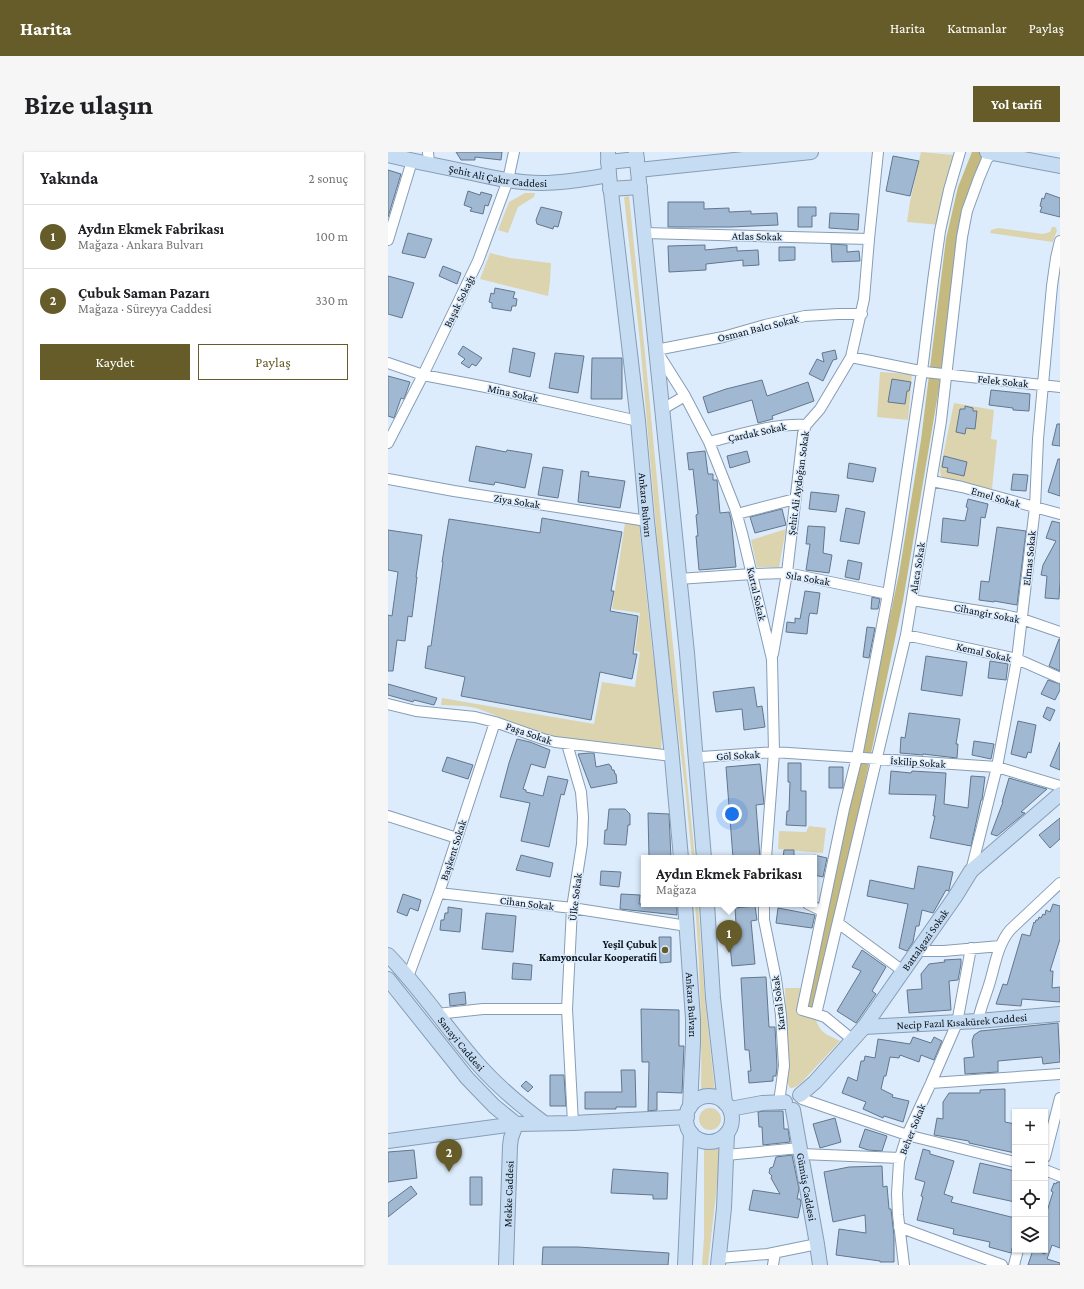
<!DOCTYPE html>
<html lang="tr">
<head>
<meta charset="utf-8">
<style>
  :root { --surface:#fff; --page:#f6f6f6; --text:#202124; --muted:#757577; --line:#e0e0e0; --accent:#665c29 }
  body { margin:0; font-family:"Crimson Pro",serif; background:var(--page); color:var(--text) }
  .controls { position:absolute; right:12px; bottom:12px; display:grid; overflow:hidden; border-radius:0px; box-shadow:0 1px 3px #0004 }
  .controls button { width:36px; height:36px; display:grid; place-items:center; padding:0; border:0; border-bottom:1px solid var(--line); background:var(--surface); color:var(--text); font:20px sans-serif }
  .you { position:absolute; left:344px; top:662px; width:14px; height:14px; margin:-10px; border:3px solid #fff; border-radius:50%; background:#1a73e8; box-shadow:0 0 0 6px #1a73e833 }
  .badge { display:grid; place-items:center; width:26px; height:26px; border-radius:50%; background:var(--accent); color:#fff; font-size:13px; font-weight:700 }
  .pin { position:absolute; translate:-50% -33px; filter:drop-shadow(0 1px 2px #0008) }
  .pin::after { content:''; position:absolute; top:21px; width:14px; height:12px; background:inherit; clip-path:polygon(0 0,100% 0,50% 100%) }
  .popup { position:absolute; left:253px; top:703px; width:176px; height:52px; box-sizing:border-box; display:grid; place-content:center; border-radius:0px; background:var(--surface); filter:drop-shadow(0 1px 3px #0005); font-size:13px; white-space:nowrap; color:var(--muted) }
  .popup b { font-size:15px; color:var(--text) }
  .popup::after { content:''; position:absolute; left:50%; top:100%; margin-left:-8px; border:8px solid transparent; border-top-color:var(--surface) }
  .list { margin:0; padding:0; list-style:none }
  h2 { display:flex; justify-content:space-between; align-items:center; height:52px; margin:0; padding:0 16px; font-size:17px }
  h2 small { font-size:13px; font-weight:400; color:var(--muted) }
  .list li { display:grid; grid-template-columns:26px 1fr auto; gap:12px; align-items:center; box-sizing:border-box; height:64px; padding:0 16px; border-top:1px solid var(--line) }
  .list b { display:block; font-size:15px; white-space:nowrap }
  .list p { margin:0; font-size:13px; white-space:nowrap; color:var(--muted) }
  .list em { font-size:13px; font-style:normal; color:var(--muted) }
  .actions { display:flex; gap:8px; padding:12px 16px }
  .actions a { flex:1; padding:9px 0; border:1px solid var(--accent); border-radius:0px; text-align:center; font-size:14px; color:var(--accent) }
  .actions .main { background:var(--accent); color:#fff }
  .icon { flex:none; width:22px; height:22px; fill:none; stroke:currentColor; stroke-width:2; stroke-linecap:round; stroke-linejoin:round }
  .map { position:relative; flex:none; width:672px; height:1113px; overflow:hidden; border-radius:0px }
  header { display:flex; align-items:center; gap:24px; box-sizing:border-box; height:56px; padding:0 20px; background:var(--accent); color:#fff }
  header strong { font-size:19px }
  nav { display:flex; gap:22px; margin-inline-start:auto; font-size:14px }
  .intro { display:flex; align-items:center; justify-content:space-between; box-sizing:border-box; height:96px; padding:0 24px }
  h1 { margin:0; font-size:28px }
  .button { padding:10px 18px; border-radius:0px; background:var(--accent); color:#fff; font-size:14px; font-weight:700 }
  main { display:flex; gap:24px; padding:0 24px }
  aside { flex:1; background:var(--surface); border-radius:0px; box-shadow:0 1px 3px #0004 }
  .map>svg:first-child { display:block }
  .green { fill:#dbd4ae }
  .water { fill:#c4b97f }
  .building { fill:#a1b8d2; stroke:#61778e }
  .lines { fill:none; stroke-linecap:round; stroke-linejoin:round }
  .street-casing { stroke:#869db6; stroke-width:12 }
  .secondary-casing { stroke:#869db6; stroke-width:16 }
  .street { stroke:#fff; stroke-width:10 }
  .secondary { stroke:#c6dcf2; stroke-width:14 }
  .poi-dot { fill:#665c29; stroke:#ddecfc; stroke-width:1.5 }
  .labels { text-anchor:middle; stroke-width:3; stroke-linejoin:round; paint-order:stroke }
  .street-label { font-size:11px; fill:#081019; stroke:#ddecfc }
  .poi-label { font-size:11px; font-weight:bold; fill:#081019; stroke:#ddecfc; text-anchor:end }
</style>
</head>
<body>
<header>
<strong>Harita</strong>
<nav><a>Harita</a><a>Katmanlar</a><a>Paylaş</a></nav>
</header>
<div class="intro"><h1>Bize ulaşın</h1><a class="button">Yol tarifi</a></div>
<main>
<aside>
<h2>Yakında<small>2 sonuç</small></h2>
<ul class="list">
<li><span class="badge">1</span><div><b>Aydın Ekmek Fabrikası</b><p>Mağaza · Ankara Bulvarı</p></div><em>100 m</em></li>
<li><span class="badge">2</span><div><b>Çubuk Saman Pazarı</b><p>Mağaza · Süreyya Caddesi</p></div><em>330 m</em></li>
</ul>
<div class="actions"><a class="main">Kaydet</a><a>Paylaş</a></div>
</aside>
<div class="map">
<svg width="672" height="1113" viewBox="0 0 672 1113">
  <rect width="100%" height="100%" fill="#ddecfc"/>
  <path class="green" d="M533,0L566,3L552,73L519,70L522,50Z
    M137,41H147L146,45L130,55L120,81L110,78L121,50Z
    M241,44L257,201L282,464L307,706H304L297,635L275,456L252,190L236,45Z
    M664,75H667L669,78L665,90L602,81L603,78L610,76L655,82L662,80Z
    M102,101L122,106L163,111L162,130L160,144L92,127Z
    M492,220L524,222L520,268L489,265Z
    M566,251L606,258L603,287L609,288L604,337L562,328L553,324L552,318Z
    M237,371L251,372L265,505L273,536L275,569L273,597L227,591L173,587L159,583L88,556L76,554L53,553L54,546L206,572L214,530L247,535L252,500L247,499L252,461L224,457Z
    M398,377L391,415H369L363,388Z
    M421,674L438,676L435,701L390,697L391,679L418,680Z
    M307,752H310L317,848L327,940L313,941C314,878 312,815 307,752Z
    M397,836H412L411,860L427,864C431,881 438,882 452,889L413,931C409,934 407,936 402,936L399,930V898Z
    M311 967a11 11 0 1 1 22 0a11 11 0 1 1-22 0Z
    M316,996L333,997L320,1113H314L316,1085Z"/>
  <path class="water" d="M584,0H596L584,31L570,87L551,236L515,449L465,687L426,860L417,858L511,422L533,288L558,87L570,35Z"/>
  <path class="building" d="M68,0H114L113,8L87,5V8H73Z
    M505,4L531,9L522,44L498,39Z
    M0,18L13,22L0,65Z
    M80,39L92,43L93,40L104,43L100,54L97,53L95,62L82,59L84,56L76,53Z
    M658,41L672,46V65L652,60L654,55L652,54L654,46L656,47Z
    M280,50H316V57L341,56V60L363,59V62L389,61L390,73L342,75H280Z
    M153,55L174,60L170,75L166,74L165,77L149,72L148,68Z
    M410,55H428V64H424V75H410Z
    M442,61L471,62L470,78L441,76Z
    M20,81L44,87L37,106L14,101Z
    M443,92L459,93V100L471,99L472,109L444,110Z
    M317,93V98L349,95V99L370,98L371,113L355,114V108L318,112V118L281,120L280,94Z
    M391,95H407V108L391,109Z
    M55,114L73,121L69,132L51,124Z
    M0,124L26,131L14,166L0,162Z
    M107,136L127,140L125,146L129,147L128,154H124L123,159L104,156V151L101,150L103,141L106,142Z
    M75,194L94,206L88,214L84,212L81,216L73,211L77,207L70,202Z
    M125,196L147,201L142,225L121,220Z
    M447,198L449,207L445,208L435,229L421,222L429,207L436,210L434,201Z
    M167,201L196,204L190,241L161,236Z
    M204,206H234V247H203Z
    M0,224L22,230L16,247L13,246L6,266L0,264Z
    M504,227L523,230L521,239H519L517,252L500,250Z
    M374,228L379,244L420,230L426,249L384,264L385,267L370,271L364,248L320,261L315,245L338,237Z
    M603,238L642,242L641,259L625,258V256L601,253Z
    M577,254L585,256V259H589L587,277L578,276L577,282L568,280L572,257H577Z
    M669,272H672V294L664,293Z
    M88,294L118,300L119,298L144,302L137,336L107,330L106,333L81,329Z
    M317,299L320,322H325V328H329L332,361L341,360L343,367L348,415L311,418L308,384H310L308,363L310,362L305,317L301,318L299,301Z
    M359,299L362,310L342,316L339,304Z
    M556,304L579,310L576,324L559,320L560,316L554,315Z
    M670,307H672V344L660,340Z
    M461,311L488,316L485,330L459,326Z
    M155,315L175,318L170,346L150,343Z
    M193,319L201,320L200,324L237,329L232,356L190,350Z
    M625,322L640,323L638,339L623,338Z
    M423,340L451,343L448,360L421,357Z
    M580,347L600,352L597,366L593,365L590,394L553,390L555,366L577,369L580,356L578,355Z
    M458,356L477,360L471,392L452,389Z
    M394,357L398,373L367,381L362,365Z
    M154,366L234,380L223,439H226L222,459L250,464L245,502H249L244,527L212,520L203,568L73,544L77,525L37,516L40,494H43L55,410H54L61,367L152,381Z
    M664,369L672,371V428L671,447L657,446L659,424L653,423L655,413L668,389L658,386Z
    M420,374L437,375L435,401L444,403L441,421L418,418L422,392H418Z
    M609,375L638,379L629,453L606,449V450L591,448L593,429L601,430Z
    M0,378L34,383L28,425H29L24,465L20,464L17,489L9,488L5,519H0V463L4,464L10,420L0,418Z
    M460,408L474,411L471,428L457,425Z
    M417,439L432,441L429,462L422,461L421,464L419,482L398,480L399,470L407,471V466L412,467Z
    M484,445L492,447L490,457H483Z
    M479,475L487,476L481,506L475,505Z
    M671,487H672V519L661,514Z
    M538,504L579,510L574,544L533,538Z
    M602,509L620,512L618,528L600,526Z
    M660,528L672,532V538L667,548L653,542Z
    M0,532L49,546L46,553L26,548L25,550L0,543Z
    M366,535L369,555L374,554L377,575L356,578L354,557L328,560L325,540Z
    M659,555L667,558L662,569L655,565Z
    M521,561L572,567L568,592H570L569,606L535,602V603L512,601L513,585L517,586Z
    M630,569L648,573L643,601L640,600L638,606L623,602Z
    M129,587L142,590L162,598L157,616L143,612L135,637L138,638V640L155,644L160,624L180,628L176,643L173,642L161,695L133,689L142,651L112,645L121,611Z
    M586,589L606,592L603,607L584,603Z
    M672,590V618L662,614Z
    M202,601H206L208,615L221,612L222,614H223L224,618H226L227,622H228L229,631L203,636L190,602Z
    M59,605L85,613L80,627L54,619Z
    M400,611H413V639H418V674L398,673L399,659H401L402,630H400Z
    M372,612L376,652L368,653L372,706H345L338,615Z
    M441,615H455V636H441Z
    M503,619L523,621L524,619L558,621L556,652L580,656L583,624L597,625L594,648H593L583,694L542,686L547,664H545L548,643L501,642Z
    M621,626L659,637L633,660L637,661L609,684L603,682L615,650H614Z
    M221,657H237L242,662V673H240L238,693L216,692L217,678H219Z
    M260,661L281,662L283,706H261Z
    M672,666V687L662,696L651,683Z
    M396,698H406V706H395Z
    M133,703L165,711L162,725L128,718Z
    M426,703L439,706L435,725L426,723Z
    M530,714L565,720L561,738V739L558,738L545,761L534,758L531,774H528L525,790L519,799L511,796L520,752L479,744L482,728L526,737Z
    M213,719L233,720L231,735L212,733Z
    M15,742L33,748L30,759L22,756L19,764L9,760Z
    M233,742L252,743L251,752H289V763L232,757Z
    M665,752L672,754V787L662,819H665L664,836L672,835V850L634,847L633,854L608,852L615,832L619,833L634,782L642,784L646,770L647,771L648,768H650L651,765L653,766L655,762L657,763L658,758L662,760Z
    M367,754L369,768L363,769L367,812L344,814L340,773L348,772L347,756Z
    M60,755L74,757L72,780L52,778L53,768H56L57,761H60Z
    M390,756L427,763L424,776L388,771Z
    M98,761L128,764L125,800L94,797Z
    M271,785H283V810L272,811Z
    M474,798L498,815L484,839L488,842L468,871L449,859L473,819L464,815Z
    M573,807V812L570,828L561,829L563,858L521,861L519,838L534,837L533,822L541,812L557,810L556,808Z
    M125,811L144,813L143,828L124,827Z
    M378,825L381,875H387L389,914L388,924H385V929L361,931L360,919H363L361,898H357L353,826Z
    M77,840L78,852L62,854L61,842Z
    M253,857L291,858V894H296L294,941L269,940V958L260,959L261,910H254Z
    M670,871L672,910L655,912L654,905L610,909V920L577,922L576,906L586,905L584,889L586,883L592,879Z
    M525,885L543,891L546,885L554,889L546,908L533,903L531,910L512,903L511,906L502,905L498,924H496L493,937L505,943L504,945L521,949L515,970L496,964L495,966L475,957L478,950L454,941L460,925L469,929L473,909H476L477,904L487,906L490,887L522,892Z
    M233,918H247L248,955H228V957H197V940H234Z
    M162,923H176L178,954H162Z
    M138,929L145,935L140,940L133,934Z
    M617,937V970L627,972V1001L581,991V989L546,983L549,966L555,967V950L561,941H592V938Z
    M376,959H395L396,977H400L402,990L375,993L374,975H371L370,960Z
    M447,966L453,990L432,996L425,972Z
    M477,977L499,984L494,999L480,998L471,995Z
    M535,997L542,999V1002L566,1009L556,1042L565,1045L563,1050L627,1066V1092L624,1096L623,1101L601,1095L602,1090L565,1082L566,1077L529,1068L535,1045L533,1044L537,1030L527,1027Z
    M26,998L29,1026L0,1030V1000Z
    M404,1003L411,1037L409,1047H412L413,1051L410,1066L361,1058L365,1038L392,1042L383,1026L384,1024L381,1021L382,1016L385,1015L388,1005Z
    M592,1011L627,1019V1050L585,1041Z
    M494,1014L495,1035L499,1034L501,1057H503L506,1084V1110H492V1109L448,1103L451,1077L478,1081L477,1063L445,1070L436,1020L461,1015Z
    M225,1017L280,1021L279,1047H265V1043L223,1041Z
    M82,1025H94V1053H82Z
    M669,1030H672V1096L664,1093L659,1107L672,1111V1113H640L645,1098L657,1102V1066L665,1040L663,1039L666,1031L668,1032Z
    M23,1034L29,1042L0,1065V1051Z
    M155,1095H190L281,1101L280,1113H154Z"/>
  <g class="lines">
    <defs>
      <path id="street" d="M40,0L41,12
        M257,81L481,87
        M0,88L24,9
        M463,205L537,220L672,235
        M0,211L35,223L103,236L250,269
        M273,258L297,244
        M321,290C352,283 386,271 418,273
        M0,291L35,223L90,109L120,28L126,0
        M0,327L66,339L259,369
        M544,329L574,335L672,362
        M349,362L407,347
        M290,427L364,422L399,421L500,442
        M524,448L616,463L634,467L672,480
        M518,483L629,507L672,526
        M385,502L399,421L415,282L418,273L432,257L463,205L476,147L481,87L490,0
        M0,552L28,559L87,565L107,570L155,587L167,590L284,604
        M179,592L193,640L195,665L194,692L184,756L179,857L185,971
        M313,605L386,600L609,615L672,634
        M0,664L69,686
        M378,706L386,600L384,507L354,381L347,356L321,290L297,244L268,198L335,185L377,173L417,164L450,162H474
        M583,719L609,615L629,507L647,355L650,287L664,134L668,106L672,89
        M51,741L184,756L299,774
        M376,752V768L388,827L393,863L396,914L391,950
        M420,752L434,759
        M450,771L515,819
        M529,799H556L612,794
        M20,825L51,741L107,570
        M49,862L95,857H179
        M428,862L518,483L553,269L574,85L579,59L591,26L599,7L606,0
        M590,869C592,857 597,846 601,833C607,814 609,794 622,778L672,731
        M465,888L437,865L428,862L414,858L456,657L469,605L500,442L510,381L534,219L545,129L552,79L561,38L572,0
        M543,931L672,922
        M414,947L519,983L627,1010
        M413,1002L512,1006
        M338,1003L412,996
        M657,1005L672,946
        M657,1018L672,1024
        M511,1075L614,1113
        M331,1106L380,1102L429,1092
        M385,1113L387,1101
        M516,1113L510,1063L509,1042L511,1009L519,983L543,931L569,871L583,796
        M626,1113L630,1098"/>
      <g id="secondary">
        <path id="s1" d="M220,0L221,23L250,269L259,369L283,595L293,706"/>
        <path d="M248,0L299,501L316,706"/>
        <path d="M599,0L672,14"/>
        <path id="s2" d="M0,3C25,9 50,14 75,19C101,25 127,31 154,31C177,31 198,27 221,23"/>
        <path d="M220,10L249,7"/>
        <path d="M250,18L423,0"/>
        <path d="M222,37L252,35"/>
        <path id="s3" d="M297,752L305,867V891L302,955"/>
        <path d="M319,752L325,846L337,951"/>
        <path id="s4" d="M0,803C33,837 59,877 90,912C110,935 132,953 156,971"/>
        <path d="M0,827L79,926L106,954L128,972"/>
        <path id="s5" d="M476,875L590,869L672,862"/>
        <path id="s6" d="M412,943L427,930L476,875L567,745L583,719L672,642"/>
        <circle cx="321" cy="967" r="23"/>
        <path d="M342,957L374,951L397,950"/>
        <path id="s7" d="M405,958L429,1092L432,1113"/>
        <path d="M0,989L128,972L185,971L299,965"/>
        <path id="s8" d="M118,1113L122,994L123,986L128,972"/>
        <path d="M297,1113L303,981"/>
        <path d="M330,1113L336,1056L339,982"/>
      </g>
    </defs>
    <use href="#street" class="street-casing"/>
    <use href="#secondary" class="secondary-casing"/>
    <use href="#street" class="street"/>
    <use href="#secondary" class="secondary"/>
  </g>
  <circle class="poi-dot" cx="277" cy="798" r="4"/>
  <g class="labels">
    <g class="street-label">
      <text dy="4" stroke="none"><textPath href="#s2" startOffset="112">Şehit Ali Çakır Caddesi</textPath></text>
      <text transform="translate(369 84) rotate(1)" y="4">Atlas Sokak</text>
      <text transform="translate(71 149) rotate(-64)" y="4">Başak Sokağı</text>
      <text transform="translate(370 176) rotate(-14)" y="4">Osman Balcı Sokak</text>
      <text transform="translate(615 229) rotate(6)" y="4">Felek Sokak</text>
      <text transform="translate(125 241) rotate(12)" y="4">Mina Sokak</text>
      <text transform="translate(369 280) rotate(-12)" y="4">Çardak Sokak</text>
      <text transform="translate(410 331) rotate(-82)" y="4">Şehit Ali Aydoğan Sokak</text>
      <text transform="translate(608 345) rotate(16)" y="4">Emel Sokak</text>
      <text transform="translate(129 349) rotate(9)" y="4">Ziya Sokak</text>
      <text dy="4" stroke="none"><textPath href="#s1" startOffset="355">Ankara Bulvarı</textPath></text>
      <text transform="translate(641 406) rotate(-84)" y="4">Elmas Sokak</text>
      <text transform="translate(529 416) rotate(-81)" y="4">Alaca Sokak</text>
      <text transform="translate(420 426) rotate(10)" y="4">Sıla Sokak</text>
      <text transform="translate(369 442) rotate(77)" y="4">Kartal Sokak</text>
      <text transform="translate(599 461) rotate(11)" y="4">Cihangir Sokak</text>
      <text transform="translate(596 500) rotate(13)" y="4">Kemal Sokak</text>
      <text transform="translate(141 581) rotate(19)" y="4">Paşa Sokak</text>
      <text transform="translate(350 603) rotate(-3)" y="4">Göl Sokak</text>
      <text transform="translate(530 610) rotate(4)" y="4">İskilip Sokak</text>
      <text transform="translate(65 698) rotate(-72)" y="4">Başkent Sokak</text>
      <text transform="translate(187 745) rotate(-83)" y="4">Ülke Sokak</text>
      <text transform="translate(139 751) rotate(7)" y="4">Cihan Sokak</text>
      <text dy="4" stroke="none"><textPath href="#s6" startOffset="200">Battalgazi Sokak</textPath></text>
      <text transform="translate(390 851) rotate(-97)" y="4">Kartal Sokak</text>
      <text dy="4" stroke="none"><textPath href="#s3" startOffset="101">Ankara Bulvarı</textPath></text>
      <text dy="4" stroke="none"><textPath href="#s5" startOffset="98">Necip Fazıl Kısakürek Caddesi</textPath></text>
      <text dy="4" stroke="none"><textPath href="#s4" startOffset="115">Sanayi Caddesi</textPath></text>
      <text transform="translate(524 977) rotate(-68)" y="4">Beher Sokak</text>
      <text dy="4" stroke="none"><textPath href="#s7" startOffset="78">Gümüş Caddesi</textPath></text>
      <text dy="4" stroke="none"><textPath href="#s8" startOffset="71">Mekke Caddesi</textPath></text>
    </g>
    <g class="poi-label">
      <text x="269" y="796">Yeşil Çubuk<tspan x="269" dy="13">Kamyoncular Kooperatifi</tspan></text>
    </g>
  </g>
</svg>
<div class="controls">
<button>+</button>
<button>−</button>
<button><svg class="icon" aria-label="locate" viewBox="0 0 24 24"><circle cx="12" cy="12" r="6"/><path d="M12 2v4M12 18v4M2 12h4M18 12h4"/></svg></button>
<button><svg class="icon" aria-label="layers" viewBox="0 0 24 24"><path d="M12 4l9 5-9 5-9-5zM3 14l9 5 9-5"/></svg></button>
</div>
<div class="you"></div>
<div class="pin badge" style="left:341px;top:801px">1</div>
<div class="popup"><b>Aydın Ekmek Fabrikası</b>Mağaza</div>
<div class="pin badge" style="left:61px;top:1020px">2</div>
</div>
</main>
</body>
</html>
